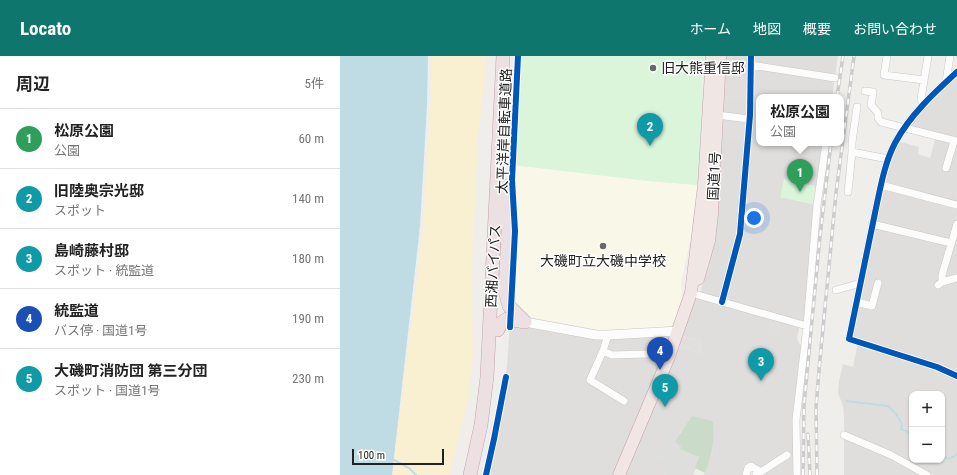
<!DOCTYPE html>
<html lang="ja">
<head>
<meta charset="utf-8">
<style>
  :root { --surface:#fff; --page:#f6f6f6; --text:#222; --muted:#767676; --line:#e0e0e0; --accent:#0f766e }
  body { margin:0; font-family:"Roboto Condensed","Noto Sans JP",sans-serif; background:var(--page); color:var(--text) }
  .controls { position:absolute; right:12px; bottom:12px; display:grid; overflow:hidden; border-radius:8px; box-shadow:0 1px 3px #0004 }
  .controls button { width:36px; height:36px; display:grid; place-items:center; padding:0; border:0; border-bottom:1px solid var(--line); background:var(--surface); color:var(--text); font:20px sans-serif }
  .scale { position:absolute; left:12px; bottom:10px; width:92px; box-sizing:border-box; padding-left:4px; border:2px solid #222; border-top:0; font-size:11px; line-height:14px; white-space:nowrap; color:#222; -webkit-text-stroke:3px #fff; paint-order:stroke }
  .you { position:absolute; left:414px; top:162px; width:14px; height:14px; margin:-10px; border:3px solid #fff; border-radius:50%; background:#1a73e8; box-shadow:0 0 0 6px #1a73e833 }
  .badge { display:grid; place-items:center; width:26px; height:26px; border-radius:50%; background:var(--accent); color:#fff; font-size:13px; font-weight:700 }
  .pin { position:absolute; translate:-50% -33px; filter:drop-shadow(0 1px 2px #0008) }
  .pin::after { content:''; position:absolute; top:21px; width:14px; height:12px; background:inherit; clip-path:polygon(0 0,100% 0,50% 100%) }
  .popup { position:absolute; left:416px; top:38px; width:88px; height:52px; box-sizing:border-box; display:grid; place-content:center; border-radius:8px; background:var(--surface); filter:drop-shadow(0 1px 3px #0005); font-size:13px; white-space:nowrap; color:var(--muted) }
  .popup b { font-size:15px; color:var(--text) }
  .popup::after { content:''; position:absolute; left:50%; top:100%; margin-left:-8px; border:8px solid transparent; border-top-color:var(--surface) }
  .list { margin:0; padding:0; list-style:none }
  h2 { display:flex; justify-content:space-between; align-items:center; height:52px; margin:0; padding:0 16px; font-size:17px }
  h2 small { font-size:13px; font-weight:400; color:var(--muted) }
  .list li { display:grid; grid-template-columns:26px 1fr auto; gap:12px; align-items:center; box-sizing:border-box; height:60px; padding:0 16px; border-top:1px solid var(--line) }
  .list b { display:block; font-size:15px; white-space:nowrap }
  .list p { margin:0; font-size:13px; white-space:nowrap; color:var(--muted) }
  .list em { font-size:13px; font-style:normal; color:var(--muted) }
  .map { position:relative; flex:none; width:617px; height:419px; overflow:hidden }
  header { display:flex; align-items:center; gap:24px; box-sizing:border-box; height:56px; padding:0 20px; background:var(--accent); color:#fff }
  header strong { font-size:19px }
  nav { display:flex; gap:22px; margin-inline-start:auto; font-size:14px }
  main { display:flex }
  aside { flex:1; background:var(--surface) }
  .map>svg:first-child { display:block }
  .residential { fill:#dfdedc; fill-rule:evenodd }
  .education { fill:#f8f7e8 }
  .religious { fill:#dededc }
  .sand { fill:#f8f0d0 }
  .cemetery { fill:#cadbca }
  .park { fill:#daf5da }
  .parking { fill:#e0dfde }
  .water { fill:#bfdbe3 }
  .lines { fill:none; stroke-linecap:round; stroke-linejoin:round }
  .stream { stroke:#bfdbe3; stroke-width:2 }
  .minor-casing { stroke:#c9c8c7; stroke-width:8 }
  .tertiary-casing { stroke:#c9c8c7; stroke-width:10 }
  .trunk-casing { stroke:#c5a2ac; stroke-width:13 }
  .motorway-casing { stroke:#c5a2ac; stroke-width:14 }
  .minor { stroke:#fdfcfc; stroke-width:7 }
  .tertiary { stroke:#fdfcfc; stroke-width:9 }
  .trunk { stroke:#f0e6e4; stroke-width:12 }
  .motorway { stroke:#ece0e2; stroke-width:13 }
  .rail-casing { stroke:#ccc; stroke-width:3.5 }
  .rail { stroke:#fff; stroke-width:2; stroke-dasharray:6; stroke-linecap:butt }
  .cycleway-casing { stroke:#fff; stroke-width:8 }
  .cycleway { stroke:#0057b8; stroke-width:6 }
  .poi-dot { fill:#6a6968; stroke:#fff; stroke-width:1.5 }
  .labels { text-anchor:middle; stroke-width:3; stroke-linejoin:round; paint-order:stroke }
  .poi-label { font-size:14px; fill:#222; stroke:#fff; text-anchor:start }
  .street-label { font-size:14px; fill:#222; stroke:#fff }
</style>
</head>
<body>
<header>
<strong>Locato</strong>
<nav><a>ホーム</a><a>地図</a><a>概要</a><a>お問い合わせ</a></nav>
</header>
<main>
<aside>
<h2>周辺<small>5件</small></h2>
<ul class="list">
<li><span class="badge" style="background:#2e9e5b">1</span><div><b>松原公園</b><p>公園</p></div><em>60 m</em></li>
<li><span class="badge" style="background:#0f9aa8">2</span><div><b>旧陸奥宗光邸</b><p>スポット</p></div><em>140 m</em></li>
<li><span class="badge" style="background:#0f9aa8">3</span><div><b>島崎藤村邸</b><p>スポット · 統監道</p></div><em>180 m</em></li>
<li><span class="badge" style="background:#1a4fb4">4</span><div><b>統監道</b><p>バス停 · 国道1号</p></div><em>190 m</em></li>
<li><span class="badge" style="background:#0f9aa8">5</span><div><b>大磯町消防団 第三分団</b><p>スポット · 国道1号</p></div><em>230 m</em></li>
</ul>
</aside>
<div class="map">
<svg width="617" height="419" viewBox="0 0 617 419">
  <rect width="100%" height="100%" fill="#f0eeeb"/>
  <path class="residential" d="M384,0H498L492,41H419V87H486L480,131L440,141L477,149L467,270L460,268L457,282L460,289L462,287L457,419H416L414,410L406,419H364L372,399L373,387L347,370L339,378L330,375L315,400L328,403L324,419H285L338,291L360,297L361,285L342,280L354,246L356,244L361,235L370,201L382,42L410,45L411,25H382Z
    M617,16V419H504V360L503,350L498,337L499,325L503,308L513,311L518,286L509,283L532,168L557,85L579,91L578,98L590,102L596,80L564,72ZM572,338H602V404H572Z
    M174,264L256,279L332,276L322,306L273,419H146L154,383L166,321L170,271Z"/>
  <path class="education" d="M173,109L309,125L358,129L352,176L341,227L342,241L336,266L334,269L320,272L258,274L189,261L185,258L176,247L177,183L175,175L172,124Z"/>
  <path class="religious" d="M352,360L372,365L373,367V387L372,399L365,417L356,412L353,419H324L327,403L315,400L330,374L339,378L343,375Z"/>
  <path class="sand" d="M92,0H147L138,81L132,212L133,301L128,346L109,419H52L83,175L92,25Z"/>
  <path class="cemetery" d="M352,360L372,365L373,367C375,385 371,400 365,417L355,412L359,401L340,393L341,390L335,386Z"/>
  <path class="park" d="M178,0H364L362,31L364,59L360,83L358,129L309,125L173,109Z
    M444,123L480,131L477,149L440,141Z"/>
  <path class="parking" d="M382,25H407L406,45L382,42Z
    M381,60L409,63L407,85L380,83Z
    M432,260L442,263L437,283L427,280Z
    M342,280L361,285L360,297L338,291Z"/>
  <path class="water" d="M0,0H88L87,49L80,170L52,419H0Z"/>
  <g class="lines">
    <path class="stream" d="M506,345L548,350L556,358L562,368L561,373L568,376L572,381
      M602,400L609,403L617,398
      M54,404L69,412L76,419"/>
    <defs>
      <path id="minor" d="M547,0L544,19L584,24
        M411,9L495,22
        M617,16C594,37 570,59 555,87C544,108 540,134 535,157C526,199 518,241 509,283L597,311L617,320
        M606,26L610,0
        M525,35L533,36L531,49L538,57V62L541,66L617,85
        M583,50L581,43L588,0
        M377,59L409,63
        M512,96V86L517,51
        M606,112L614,85
        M541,129L617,149
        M508,136L512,96L548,103
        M532,168L611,187
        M602,226L617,222
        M598,229L602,226V219L617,168
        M496,234L521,227
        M351,237L467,270
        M382,246L400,178L410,59L411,0
        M517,246L532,250L538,227
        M268,279L263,295L250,324L284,345
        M263,295L272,299L307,298
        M504,379L551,399L587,419
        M406,419L408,412L411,410L421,416
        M416,419L447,399
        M457,419L456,364L467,270L477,149L486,87"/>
      <path id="tertiary" d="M185,266L256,279H268L339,275"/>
      <path id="trunk" d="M358,223L369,185L372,158L380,0
        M279,419L328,303L351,237L364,129L372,0"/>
      <path id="motorway" d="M165,130L168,176L165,235L169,250L185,266
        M158,274L161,267L167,263L185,266
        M130,419L141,369L147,321L163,0"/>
    </defs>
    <use href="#minor" class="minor-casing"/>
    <use href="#tertiary" class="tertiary-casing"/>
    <use href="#trunk" class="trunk-casing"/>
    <use href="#motorway" class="motorway-casing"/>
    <use href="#minor" class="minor"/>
    <use href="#tertiary" class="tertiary"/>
    <use href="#trunk" class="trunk"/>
    <use href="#motorway" class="motorway"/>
    <defs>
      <path id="rail" d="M497,41L503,0
        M468,378L470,419
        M463,419L464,349L480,180L491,87
        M477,419L476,351L479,314L496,137L514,0"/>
    </defs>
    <use href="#rail" class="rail-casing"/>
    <use href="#rail" class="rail"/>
    <defs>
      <path id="cycleway" d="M617,16C594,37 570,59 555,87C544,108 540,134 535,157C526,199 518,241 509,283L597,311L617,320
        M382,246L400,178L410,59L411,0
        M170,271L175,175L172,124L178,0
        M146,419L154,383L166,321"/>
    </defs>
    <use href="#cycleway" class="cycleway-casing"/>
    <use href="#cycleway" class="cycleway"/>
  </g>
  <g class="poi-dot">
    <circle cx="313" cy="12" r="4"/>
    <circle cx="263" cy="190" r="4"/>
  </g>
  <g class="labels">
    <g class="poi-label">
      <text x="321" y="17">旧大熊重信邸</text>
      <text x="263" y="210" text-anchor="middle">大磯町立大磯中学校</text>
    </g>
    <g class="street-label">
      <text transform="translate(164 75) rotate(-88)" y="5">太平洋岸自転車道路</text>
      <text transform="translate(374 120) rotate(-87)" y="5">国道1号</text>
      <text transform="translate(153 210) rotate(-87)" y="5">西湘バイパス</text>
    </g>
  </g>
</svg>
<div class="controls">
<button>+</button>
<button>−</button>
</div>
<div class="scale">100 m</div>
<div class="you"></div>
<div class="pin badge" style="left:460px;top:136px;background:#2e9e5b">1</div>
<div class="popup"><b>松原公園</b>公園</div>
<div class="pin badge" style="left:310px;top:90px;background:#0f9aa8">2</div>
<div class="pin badge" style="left:421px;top:325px;background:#0f9aa8">3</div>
<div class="pin badge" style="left:320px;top:314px;background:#1a4fb4">4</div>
<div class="pin badge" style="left:325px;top:351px;background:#0f9aa8">5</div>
</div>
</main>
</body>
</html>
